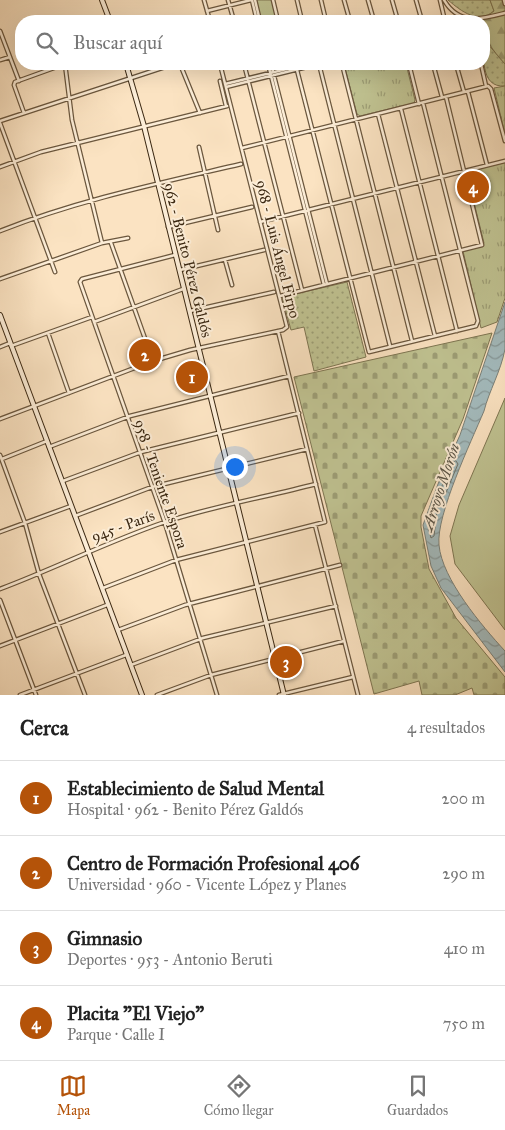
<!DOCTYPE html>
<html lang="es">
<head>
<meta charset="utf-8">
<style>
  :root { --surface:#fff; --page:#f6f6f6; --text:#222; --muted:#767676; --line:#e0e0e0; --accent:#b45309 }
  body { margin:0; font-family:"IM FELL Great Primer",serif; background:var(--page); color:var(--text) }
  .you { position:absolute; left:234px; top:466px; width:18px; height:18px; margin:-12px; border:4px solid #fff; border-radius:50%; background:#1a73e8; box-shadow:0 0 0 8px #1a73e833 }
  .badge { display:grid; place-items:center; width:32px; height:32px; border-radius:50%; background:var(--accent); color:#fff; font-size:16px; font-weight:700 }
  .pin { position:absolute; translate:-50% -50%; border:2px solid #fff; box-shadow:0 1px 5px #0006 }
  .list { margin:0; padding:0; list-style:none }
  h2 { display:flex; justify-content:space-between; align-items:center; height:65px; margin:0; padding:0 20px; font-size:21px }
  h2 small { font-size:16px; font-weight:400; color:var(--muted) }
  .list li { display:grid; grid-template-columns:32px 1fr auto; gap:15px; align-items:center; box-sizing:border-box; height:75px; padding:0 20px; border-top:1px solid var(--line) }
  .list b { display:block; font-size:19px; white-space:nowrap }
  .list p { margin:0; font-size:16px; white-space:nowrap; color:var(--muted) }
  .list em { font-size:16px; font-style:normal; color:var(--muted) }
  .icon { flex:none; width:28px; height:28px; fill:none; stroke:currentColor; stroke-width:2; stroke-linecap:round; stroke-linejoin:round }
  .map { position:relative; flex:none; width:505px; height:695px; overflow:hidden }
  .search { position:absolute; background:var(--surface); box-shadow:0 5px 20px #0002; left:15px; right:15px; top:15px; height:55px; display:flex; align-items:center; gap:12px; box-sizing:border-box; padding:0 18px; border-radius:20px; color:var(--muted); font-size:19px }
  .sheet { height:365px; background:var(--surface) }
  nav { display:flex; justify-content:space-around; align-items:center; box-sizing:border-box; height:70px; border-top:1px solid var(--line); background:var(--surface); font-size:14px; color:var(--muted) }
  nav a { display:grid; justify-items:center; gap:2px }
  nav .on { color:var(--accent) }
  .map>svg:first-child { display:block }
  .grass { fill:url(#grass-dots); stroke:#7e7652 }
  .forest { fill:url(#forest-firs); stroke:#7e7652 }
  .cemetery { fill:url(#cemetery-stones); stroke:#7e7652 }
  .park { fill:url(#park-tufts); stroke:#7e7652 }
  .garden { fill:#c0c392; stroke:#7e7652 }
  .water { fill:url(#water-waves); stroke:#798079 }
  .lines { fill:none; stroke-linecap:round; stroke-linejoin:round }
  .shore { stroke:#6f7268; stroke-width:1 }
  .street-casing { stroke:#6b573e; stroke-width:5 }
  .secondary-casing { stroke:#3b2812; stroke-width:6 }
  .street { stroke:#fcedd7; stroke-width:2.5 }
  .secondary { stroke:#fcedd7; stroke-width:4 }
  .labels { text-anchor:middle; stroke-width:4; stroke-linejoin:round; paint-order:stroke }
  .street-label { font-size:15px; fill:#3b2812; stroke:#fcedd7 }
  .water-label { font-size:16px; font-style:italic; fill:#5a5446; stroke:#fcedd7 }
</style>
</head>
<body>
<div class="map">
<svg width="505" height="695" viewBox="0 0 505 695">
  <defs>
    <pattern id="grass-dots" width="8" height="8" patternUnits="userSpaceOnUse" patternTransform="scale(1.25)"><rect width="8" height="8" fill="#c0c392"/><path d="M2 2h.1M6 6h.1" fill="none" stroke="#9d9e76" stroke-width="1.8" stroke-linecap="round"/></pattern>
    <pattern id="forest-firs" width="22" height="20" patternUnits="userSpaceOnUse" patternTransform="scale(1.25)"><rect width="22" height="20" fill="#c0c392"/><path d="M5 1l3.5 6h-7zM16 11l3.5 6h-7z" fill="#9d9e76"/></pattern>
    <pattern id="cemetery-stones" width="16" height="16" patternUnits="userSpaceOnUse" patternTransform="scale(1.25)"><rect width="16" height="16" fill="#c0c392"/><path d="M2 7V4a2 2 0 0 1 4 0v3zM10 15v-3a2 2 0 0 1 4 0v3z" fill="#9d9e76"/></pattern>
    <pattern id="park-tufts" width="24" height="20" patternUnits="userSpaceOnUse" patternTransform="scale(1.25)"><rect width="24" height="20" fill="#c0c392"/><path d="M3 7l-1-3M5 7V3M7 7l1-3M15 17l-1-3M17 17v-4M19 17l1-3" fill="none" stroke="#9d9e76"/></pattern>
    <pattern id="water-waves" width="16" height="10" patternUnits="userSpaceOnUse" patternTransform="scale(1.25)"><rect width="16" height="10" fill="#a3bbbe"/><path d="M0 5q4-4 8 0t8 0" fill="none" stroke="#869899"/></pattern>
  </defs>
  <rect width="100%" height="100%" fill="#fbe3c2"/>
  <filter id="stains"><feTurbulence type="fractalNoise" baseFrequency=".004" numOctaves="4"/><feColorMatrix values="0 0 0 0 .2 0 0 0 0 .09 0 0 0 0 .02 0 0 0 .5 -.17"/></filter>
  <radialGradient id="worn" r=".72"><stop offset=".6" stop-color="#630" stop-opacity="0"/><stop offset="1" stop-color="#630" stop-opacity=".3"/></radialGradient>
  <path class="grass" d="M448,0H490L494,11C478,24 462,12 448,0Z
    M484,35L487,43L505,64V86C479,88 484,54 484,35Z
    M347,282L366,357L314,371L304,327L291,330L282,297Z"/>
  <path class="forest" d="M490,0H505V64C492,49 484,41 484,21H481L494,11Z"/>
  <path class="cemetery" d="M492,333L463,419L421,516V527L429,569L456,618L505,677V695H474L472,688L455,695H422L419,681L374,694L294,377Z"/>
  <path class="park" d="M255,0H273L278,21H260Z
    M344,64H406L415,100L414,103L360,116L357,114Z
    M505,86V134L494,88Z
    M505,162V298L497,322L481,328L463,251L482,246L484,243L467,174L469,171Z"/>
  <path class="garden" d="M505,398V630L455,564L450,536L459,505Z"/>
  <path class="water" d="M505,302C505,317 505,334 505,349C501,371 489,391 484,411C471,442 436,515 439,545C442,579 482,626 505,651V672L441,588L431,566L423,525L438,484L460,435Z"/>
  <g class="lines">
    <path class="shore" d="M456,461L458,464L445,495L442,496V486L453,462Z
      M437,511L434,536L431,538L428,526L433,512Z"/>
    <defs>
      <path id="street" d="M204,0L210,21
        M228,0L234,21
        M252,0L257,21
        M255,0L260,21
        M273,0L278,21
        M297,0L302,21
        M321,0L326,21
        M344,0L350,21
        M368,0L374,21
        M392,0L398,21
        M416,0L422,21
        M440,0L445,21
        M444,0C459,26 482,19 505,13
        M504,0L505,4
        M207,11L251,0
        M0,31L19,81
        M0,60L10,57
        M65,64L72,120L102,243
        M180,64L200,113
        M244,64L302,290
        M268,64L324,285
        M271,64L327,284
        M289,64L291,70
        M319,64L390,346
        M342,64L412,341
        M409,64L419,104
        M433,64L442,97
        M456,64L464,92
        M481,64L486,86
        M297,70L369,352L476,326L478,321L423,103
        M220,81L226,106
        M225,84L307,64
        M226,87L319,64
        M468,92L487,165
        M401,109L457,331
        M24,113L14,85L15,82L65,64
        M378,114L435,336
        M0,121L174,64
        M0,123L55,272
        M199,147L218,230
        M242,148L488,86L491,89L505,141
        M0,167L41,152L227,106
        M260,222L505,161
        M168,227L252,207
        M0,231C78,200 160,183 241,164
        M111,243L153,361
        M175,255L82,279L80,282L165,523L217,695
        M225,260L232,285
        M180,270L264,250
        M0,279L102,243L128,238
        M280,296L482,245L446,97
        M190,311L274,292
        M94,322L183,289
        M48,333L69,393
        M11,346L92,317
        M0,347L10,343
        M0,419L153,361L190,350L283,330L287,327L220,64
        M49,447L130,416L289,376
        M0,455L25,523L39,574L85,695
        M2,459L47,441
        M63,481L141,452L299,413
        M75,516L152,487L307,449
        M315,525L358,695
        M0,532L71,506
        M103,588L176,560L325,522L278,331
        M0,589C56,568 109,541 165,522C214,506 266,497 316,484
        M0,600L36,695
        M118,630L185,605L340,565
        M0,646L107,605
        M131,665L203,638L336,606
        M20,695L126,655
        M157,695L211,675L344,641
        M279,695L353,677"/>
      <path id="secondary" d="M102,0L110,21
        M126,64L144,126L284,695
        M0,315L142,695"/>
    </defs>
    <use href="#street" class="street-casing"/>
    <use href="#secondary" class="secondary-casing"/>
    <use href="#street" class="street"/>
    <use href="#secondary" class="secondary"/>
  </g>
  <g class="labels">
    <g class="street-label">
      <text transform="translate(278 249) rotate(76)" y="5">968 - Luis Ángel Firpo</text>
      <text transform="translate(188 260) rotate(76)" y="5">962 - Benito Pérez Galdós</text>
      <text transform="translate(161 484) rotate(71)" y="5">958 - Teniente Espora</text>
      <text transform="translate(123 526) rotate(-20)" y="5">945 - París</text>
    </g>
    <g class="water-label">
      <text transform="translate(440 487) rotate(-72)" y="6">Arroyo Morón</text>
    </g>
  </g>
  <rect width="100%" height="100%" filter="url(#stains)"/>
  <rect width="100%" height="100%" fill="url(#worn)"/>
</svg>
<div class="you"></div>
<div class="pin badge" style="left:192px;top:377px">1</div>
<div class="pin badge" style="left:145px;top:355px">2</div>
<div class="pin badge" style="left:286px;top:662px">3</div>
<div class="pin badge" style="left:473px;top:187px">4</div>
<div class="search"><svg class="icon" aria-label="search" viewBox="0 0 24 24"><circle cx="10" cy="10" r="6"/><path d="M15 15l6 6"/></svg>Buscar aquí</div>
</div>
<section class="sheet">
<h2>Cerca<small>4 resultados</small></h2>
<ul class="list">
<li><span class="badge">1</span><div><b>Establecimiento de Salud Mental</b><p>Hospital · 962 - Benito Pérez Galdós</p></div><em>200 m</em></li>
<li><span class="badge">2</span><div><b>Centro de Formación Profesional 406</b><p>Universidad · 960 - Vicente López y Planes</p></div><em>290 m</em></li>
<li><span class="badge">3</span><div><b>Gimnasio</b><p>Deportes · 953 - Antonio Beruti</p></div><em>410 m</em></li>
<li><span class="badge">4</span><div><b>Placita &quot;El Viejo&quot;</b><p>Parque · Calle I</p></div><em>750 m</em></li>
</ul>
</section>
<nav>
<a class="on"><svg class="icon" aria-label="map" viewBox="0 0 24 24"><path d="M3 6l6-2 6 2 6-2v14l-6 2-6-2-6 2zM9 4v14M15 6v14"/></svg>Mapa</a>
<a><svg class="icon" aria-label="directions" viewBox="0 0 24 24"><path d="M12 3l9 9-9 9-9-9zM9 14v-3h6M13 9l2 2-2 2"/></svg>Cómo llegar</a>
<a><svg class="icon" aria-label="saved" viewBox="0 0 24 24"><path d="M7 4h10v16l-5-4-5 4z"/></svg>Guardados</a>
</nav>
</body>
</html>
